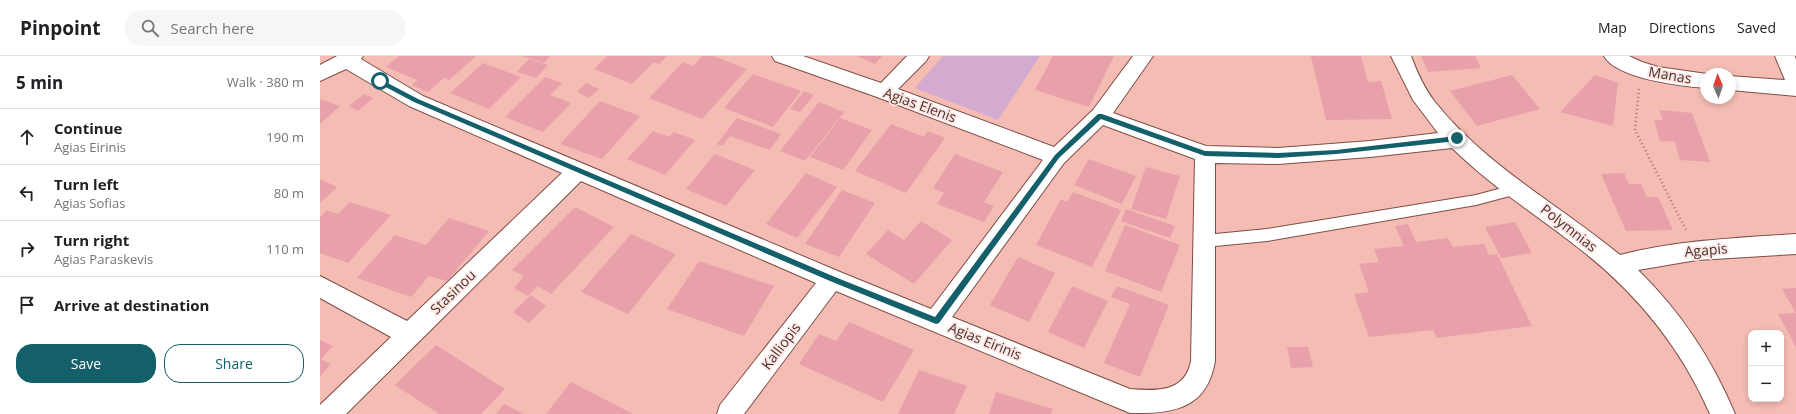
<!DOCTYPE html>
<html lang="en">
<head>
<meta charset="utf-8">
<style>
  :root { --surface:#fff; --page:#f6f6f6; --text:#202124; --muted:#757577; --line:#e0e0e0; --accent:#13606b }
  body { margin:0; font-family:"Open Sans",sans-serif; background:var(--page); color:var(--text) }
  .controls { position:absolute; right:12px; bottom:12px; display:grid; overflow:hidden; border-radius:8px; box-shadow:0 2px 6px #0003 }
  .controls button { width:36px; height:36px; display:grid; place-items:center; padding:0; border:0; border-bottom:1px solid var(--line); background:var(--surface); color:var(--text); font:20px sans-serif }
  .compass { position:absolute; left:1380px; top:12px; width:36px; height:36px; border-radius:50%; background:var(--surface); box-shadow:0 2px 6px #0003; rotate:358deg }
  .stop { position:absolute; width:12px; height:12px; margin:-9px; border:3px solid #13606b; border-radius:50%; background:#fff }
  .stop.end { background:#13606b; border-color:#fff; box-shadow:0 1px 4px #0008 }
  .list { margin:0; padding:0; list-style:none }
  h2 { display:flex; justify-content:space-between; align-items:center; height:52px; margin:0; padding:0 16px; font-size:17px }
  h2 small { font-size:13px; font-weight:400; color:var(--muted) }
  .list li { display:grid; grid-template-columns:26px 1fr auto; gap:12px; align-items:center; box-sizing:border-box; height:56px; padding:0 16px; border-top:1px solid var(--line) }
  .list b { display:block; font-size:15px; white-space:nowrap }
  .list p { margin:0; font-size:13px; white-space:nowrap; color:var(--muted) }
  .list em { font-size:13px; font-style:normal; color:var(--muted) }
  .actions { display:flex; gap:8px; padding:12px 16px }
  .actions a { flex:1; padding:9px 0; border:1px solid var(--accent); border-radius:16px; text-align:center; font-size:14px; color:var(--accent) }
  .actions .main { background:var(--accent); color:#fff }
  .icon { flex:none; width:22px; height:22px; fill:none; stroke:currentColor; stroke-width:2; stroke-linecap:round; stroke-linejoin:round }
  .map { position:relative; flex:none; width:1476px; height:358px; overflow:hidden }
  header { display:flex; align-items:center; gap:24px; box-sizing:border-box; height:56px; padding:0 20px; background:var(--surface); border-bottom:1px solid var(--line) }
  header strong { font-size:19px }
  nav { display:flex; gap:22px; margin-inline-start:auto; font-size:14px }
  .search { width:280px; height:36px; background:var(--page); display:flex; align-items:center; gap:10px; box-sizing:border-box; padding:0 14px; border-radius:16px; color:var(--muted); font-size:15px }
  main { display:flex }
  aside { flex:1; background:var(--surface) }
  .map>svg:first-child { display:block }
  .green { fill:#d3aad0 }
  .building { fill:#e8a0ab }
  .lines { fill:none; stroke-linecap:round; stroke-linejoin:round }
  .lane-casing { stroke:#7e4e47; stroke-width:2 }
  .street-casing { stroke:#7e4e47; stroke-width:2 }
  .path { stroke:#9d7670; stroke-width:2.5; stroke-dasharray:1 3; stroke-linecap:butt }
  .lane { fill:#fff; fill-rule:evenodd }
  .street { fill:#fff; fill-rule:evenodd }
  .route { fill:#13606b }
  .labels { text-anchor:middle; stroke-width:3.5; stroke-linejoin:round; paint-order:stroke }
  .street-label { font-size:14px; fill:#49322f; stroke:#fee6e2 }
</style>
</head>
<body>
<header>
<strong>Pinpoint</strong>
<div class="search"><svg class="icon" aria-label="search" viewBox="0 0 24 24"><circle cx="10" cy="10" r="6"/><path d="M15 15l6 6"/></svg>Search here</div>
<nav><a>Map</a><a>Directions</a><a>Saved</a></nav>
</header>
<main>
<aside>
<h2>5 min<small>Walk · 380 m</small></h2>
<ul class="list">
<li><svg class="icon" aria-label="ahead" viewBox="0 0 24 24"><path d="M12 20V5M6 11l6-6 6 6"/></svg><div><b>Continue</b><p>Agias Eirinis</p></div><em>190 m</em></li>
<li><svg class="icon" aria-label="left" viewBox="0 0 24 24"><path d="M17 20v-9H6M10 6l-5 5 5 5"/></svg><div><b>Turn left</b><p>Agias Sofias</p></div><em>80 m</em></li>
<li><svg class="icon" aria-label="right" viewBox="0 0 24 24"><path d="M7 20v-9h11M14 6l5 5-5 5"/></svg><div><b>Turn right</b><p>Agias Paraskevis</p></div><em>110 m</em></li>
<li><svg class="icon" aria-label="arrive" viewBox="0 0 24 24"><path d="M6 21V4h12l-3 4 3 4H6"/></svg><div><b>Arrive at destination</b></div></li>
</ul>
<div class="actions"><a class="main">Save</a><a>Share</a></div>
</aside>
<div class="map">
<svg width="1476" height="358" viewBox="0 0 1476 358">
  <rect width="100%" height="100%" fill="#f4bcb3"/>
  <path class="green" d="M623,0H720L678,64L595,32Z"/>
  <path class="building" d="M79,0H156L129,24L124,22L108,36L92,29L97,24L66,11Z
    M202,0H230L224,7Z
    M287,0H347L339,8L334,6L312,28L274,13Z
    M382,0H393L427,13L382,63L329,42L363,6L373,10Z
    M537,0H562L555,8Z
    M733,0H794L769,51L715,34Z
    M991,0H1041L1048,26L1061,25L1072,63L1006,64Z
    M1101,0H1155L1161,12L1108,16Z
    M209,3L228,9L216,22L197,16Z
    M163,7L201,21L169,53L130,37Z
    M433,18L481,35L453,71L404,52Z
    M1192,19L1220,53L1157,70L1130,35Z
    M1275,19L1298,27L1293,70L1240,56Z
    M225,21L242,27L230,39L251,47L223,76L185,61Z
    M266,27L279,33L269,42L257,36Z
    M484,35L494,39L480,56L470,53Z
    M44,38L53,42L38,55L29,50Z
    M0,43L20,50L0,68Z
    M280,45L320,60L282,103L240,88Z
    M499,46L524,56L485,105L460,95Z
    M1339,54L1372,57L1390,106L1360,104L1355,86L1340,85L1334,64H1343Z
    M417,62L461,78L450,94L410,80L402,90L397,88Z
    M520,62L552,74L523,114L490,101Z
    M571,68L604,81L608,75L625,82L586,137L535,115Z
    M333,75L349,81L354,76L375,84L345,119L307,103Z
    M395,98L435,114L406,150L366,133Z
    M635,98L683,116L664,146L674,150L664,166L617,148L624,137L613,132Z
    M769,103L816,120L802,148L754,129Z
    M826,111L860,120L846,163L811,153Z
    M486,117L517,131L477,182L446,168Z
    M1304,117L1309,128H1321L1327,141H1338L1353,174L1306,175L1281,118Z
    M0,123L17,131L0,147Z
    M522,134L555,147L519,201L485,188Z
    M753,136L801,154L772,211L716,189L741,143L747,146Z
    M30,146L71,159L28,207L0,197V161L7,154L18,158Z
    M255,151L294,171L231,238L218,230L208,240L194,232L204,220L192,214Z
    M806,153L855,170L850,182L801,165Z
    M129,162L169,175L127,225L109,220L91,241L37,222L75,179L106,189Z
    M601,165L632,184L594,228L546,198L568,174L584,184Z
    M1195,166L1212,197L1181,202L1165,171Z
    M1088,168L1096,186L1128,182L1133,191L1164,188L1169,199L1177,198L1212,270L1117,282L1113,274L1049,281L1034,238L1049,236L1039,208L1059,206L1054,193L1084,190L1075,170Z
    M805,169L860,189L841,236L785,215Z
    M311,178L356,198L308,258L261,236Z
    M698,201L735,217L709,266L670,249Z
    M379,205L454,230L424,280L347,253Z
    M752,230L788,245L764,292L728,276Z
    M797,230L849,249L820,321L784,307L810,248L791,241Z
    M1476,232V291L1458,258L1476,257L1462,233Z
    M211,239L226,250L209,267L193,256Z
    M529,266L594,294L563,346L479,308L499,278L516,285Z
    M0,284L13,290L1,303L11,308L0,320Z
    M116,289L185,333L161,358H119L75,329Z
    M967,291H988L993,311L971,312Z
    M599,314L647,330L634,358H578Z
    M251,326L313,358H226Z
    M676,336L733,353L731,358H669Z
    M184,348L204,358H176Z"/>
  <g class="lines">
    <defs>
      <path id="lane" d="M1197,128L1201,129L1203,133L1201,137L1156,149L947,185L885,191L880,189L878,185L880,181L885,179L947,173L1156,139Z"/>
      <path id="street" d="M17,0H43L41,3L103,40L520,216L611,253L723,104L557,41L455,5L452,0H483L561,27L587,0H609L606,5L578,33L734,91L773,54L813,0H833L793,57L886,90L958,92L1050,85L1118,77L1093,44L1071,0H1091C1097,16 1104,32 1115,46C1165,109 1239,149 1300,199C1358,184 1417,182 1476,178V198L1377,204L1318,214C1361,256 1392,303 1415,358H1390C1362,294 1320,241 1265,197C1221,162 1173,132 1132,92L1050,101L958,108L895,107V305C887,353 853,358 810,357L516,235L424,358H397L400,349L496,227L261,125L26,358H0V349L71,281L0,242V220L87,265L242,117L89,50L26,13L0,25V9ZM783,69L875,103L871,305C865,337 836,335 810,333L632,261L744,107Z
        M1284,0H1309L1322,6L1338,11L1387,18L1386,32C1361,30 1297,23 1284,0Z
        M1455,0H1475L1476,4V40L1410,34V20L1465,24Z"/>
    </defs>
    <use href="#lane" class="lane-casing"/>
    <use href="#street" class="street-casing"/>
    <path class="path" d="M1319,33L1315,74L1366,174"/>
    <use href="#lane" class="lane"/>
    <use href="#street" class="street"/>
  </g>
  <path class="route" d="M60,23L98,43L515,221L615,261L735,99L778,58H782L885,95L958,97L1016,94L1137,80L1140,82L1137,85L1016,98L958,102L885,100L781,63L739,102L619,267L616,268L510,225L94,46L58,27L57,25Z"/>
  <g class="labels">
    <g class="street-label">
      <text transform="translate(1350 19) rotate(10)" y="5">Manas</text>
      <text transform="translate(600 49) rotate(20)" y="5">Agias Elenis</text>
      <text transform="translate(1249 172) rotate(38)" y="5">Polymnias</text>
      <text transform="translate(1386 194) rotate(-5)" y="5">Agapis</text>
      <text transform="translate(133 236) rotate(-44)" y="5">Stasinou</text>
      <text transform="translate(665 285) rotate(22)" y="5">Agias Eirinis</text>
      <text transform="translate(461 290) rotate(-53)" y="5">Kalliopis</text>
    </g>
  </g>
</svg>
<div class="controls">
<button>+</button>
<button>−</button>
</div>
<svg class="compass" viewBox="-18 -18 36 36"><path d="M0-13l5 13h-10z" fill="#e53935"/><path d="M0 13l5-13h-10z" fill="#757577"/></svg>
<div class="stop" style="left:60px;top:25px"></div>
<div class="stop end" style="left:1137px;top:82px"></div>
</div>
</main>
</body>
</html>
